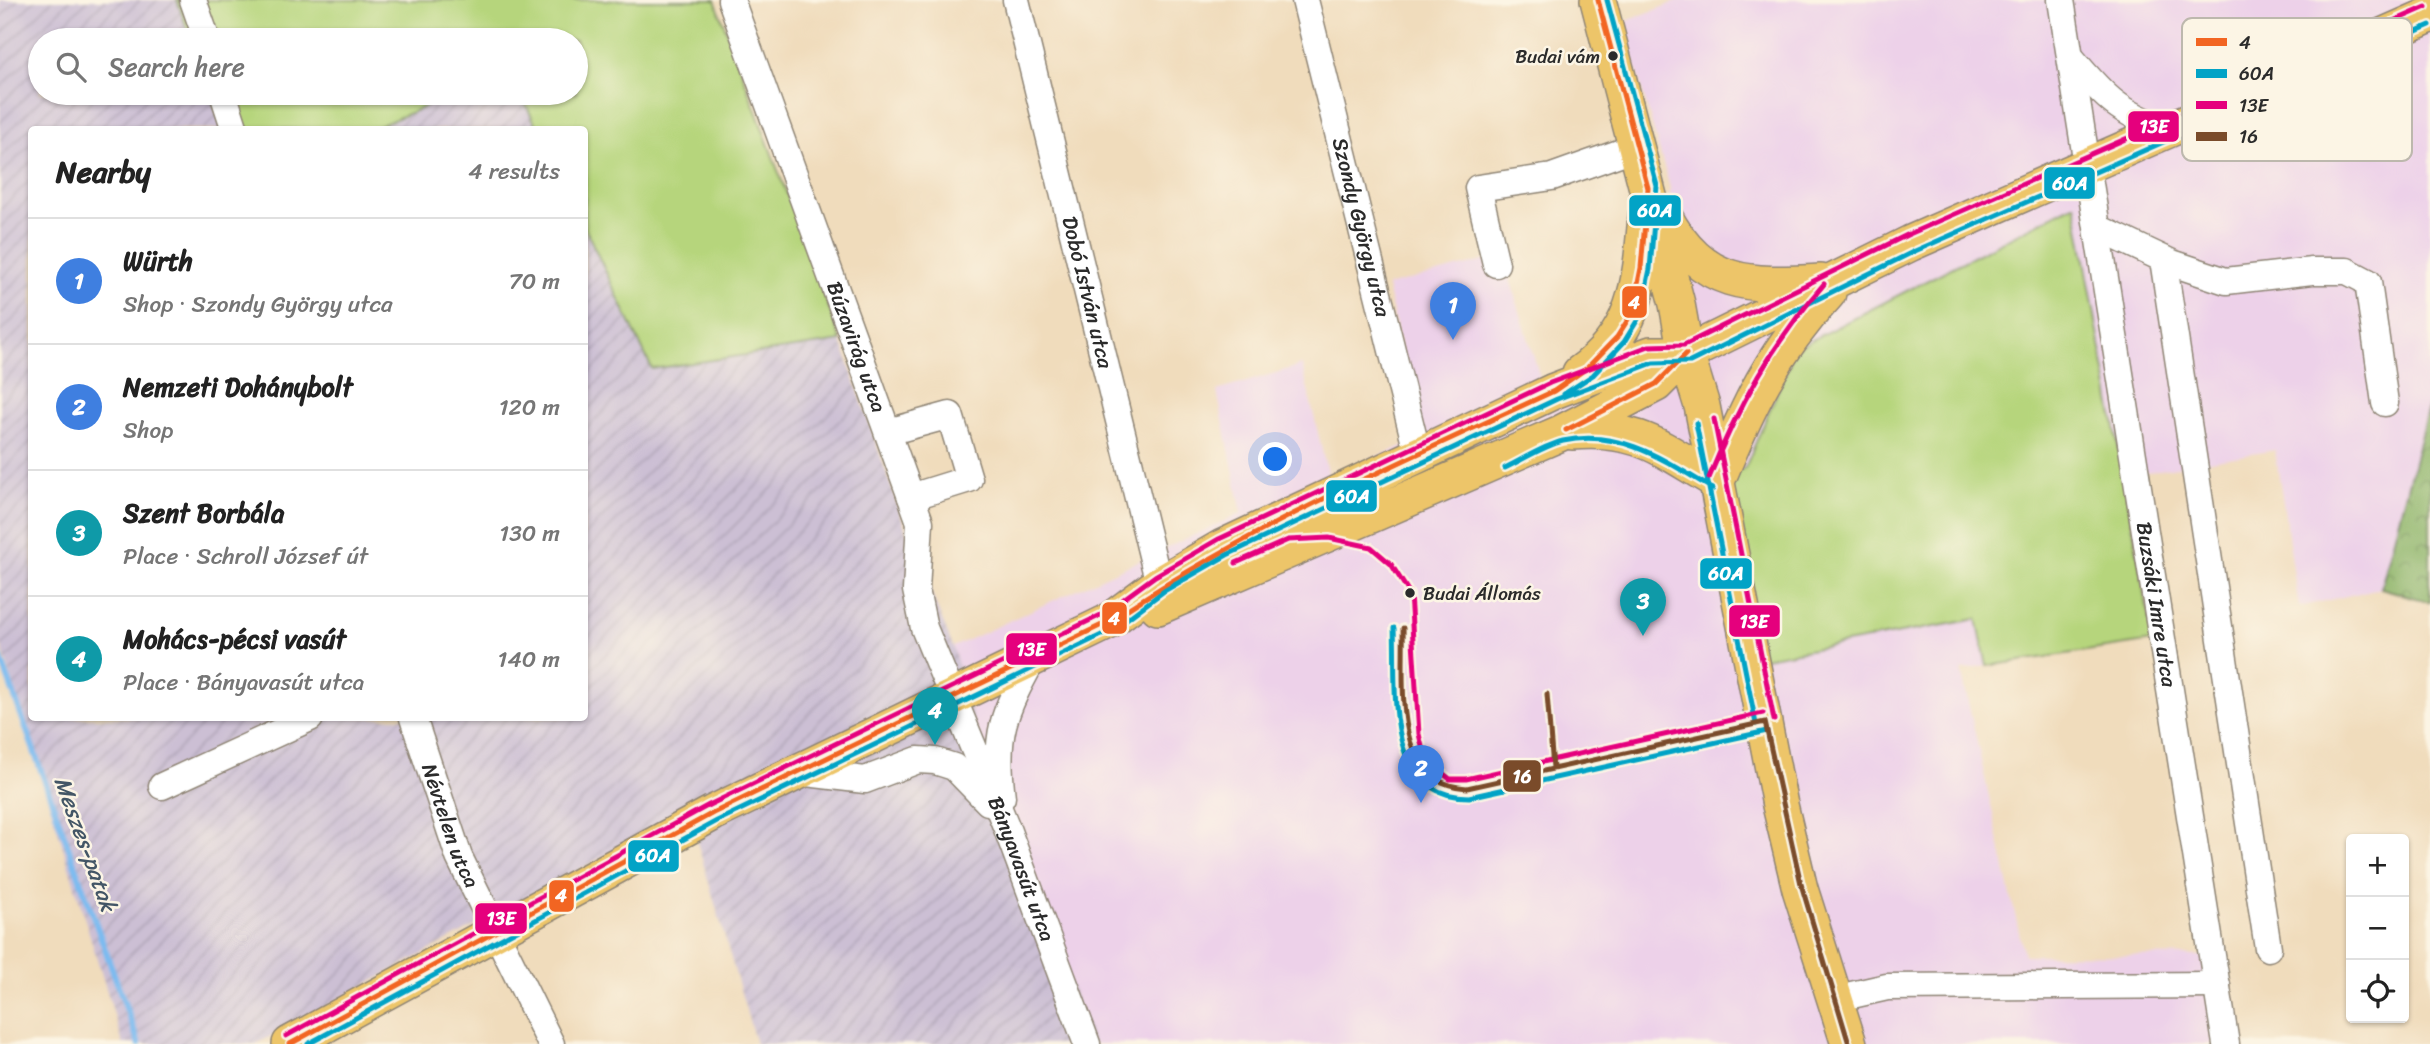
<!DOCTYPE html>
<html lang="en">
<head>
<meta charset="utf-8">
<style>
  :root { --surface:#fff; --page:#f6f6f6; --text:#222; --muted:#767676; --line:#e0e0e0; --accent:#111827 }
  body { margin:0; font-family:Sriracha,sans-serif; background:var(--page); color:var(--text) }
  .controls { position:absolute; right:21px; bottom:21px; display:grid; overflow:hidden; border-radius:7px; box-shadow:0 2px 5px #0004 }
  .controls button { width:63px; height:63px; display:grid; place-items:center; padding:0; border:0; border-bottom:2px solid var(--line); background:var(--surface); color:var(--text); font:35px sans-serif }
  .you { position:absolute; left:1276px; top:460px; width:24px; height:24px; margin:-18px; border:5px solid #fff; border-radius:50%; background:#1a73e8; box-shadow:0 0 0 10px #1a73e833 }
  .badge { display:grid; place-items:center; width:46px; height:46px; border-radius:50%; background:var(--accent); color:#fff; font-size:23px; font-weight:700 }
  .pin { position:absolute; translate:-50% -58px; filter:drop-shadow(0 2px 4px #0008) }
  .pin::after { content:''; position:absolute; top:37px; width:24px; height:21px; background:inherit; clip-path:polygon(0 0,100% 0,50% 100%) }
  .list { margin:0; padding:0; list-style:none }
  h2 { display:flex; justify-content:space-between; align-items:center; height:91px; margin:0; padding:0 28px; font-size:30px }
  h2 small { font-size:23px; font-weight:400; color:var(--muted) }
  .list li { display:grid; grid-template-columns:46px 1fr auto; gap:21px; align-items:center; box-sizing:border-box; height:126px; padding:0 28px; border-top:2px solid var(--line) }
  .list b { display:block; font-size:26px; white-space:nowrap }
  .list p { margin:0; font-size:23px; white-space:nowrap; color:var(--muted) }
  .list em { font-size:23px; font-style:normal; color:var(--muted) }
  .icon { flex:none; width:38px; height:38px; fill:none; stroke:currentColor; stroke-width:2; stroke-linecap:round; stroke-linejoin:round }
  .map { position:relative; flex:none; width:2430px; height:1044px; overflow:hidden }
  .search { position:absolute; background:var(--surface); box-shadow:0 2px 5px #0004; left:28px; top:28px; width:560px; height:77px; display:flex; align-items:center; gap:18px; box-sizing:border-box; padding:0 24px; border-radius:38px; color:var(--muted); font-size:26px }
  .panel { position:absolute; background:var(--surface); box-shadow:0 2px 5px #0004; left:28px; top:126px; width:560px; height:595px; border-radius:7px }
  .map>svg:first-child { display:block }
  .built { fill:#edd1e9 }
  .industrial { fill:url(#industrial-furrows) }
  .grass { fill:#b6d57c; stroke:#708054; stroke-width:2 }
  .forest { fill:url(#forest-crowns); stroke:#5e704c; stroke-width:2 }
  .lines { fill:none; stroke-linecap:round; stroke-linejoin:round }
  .stream { stroke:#7bbbf0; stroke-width:6 }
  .minor-casing { stroke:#8e8474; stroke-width:29 }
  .major-casing { stroke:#8e8474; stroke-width:38 }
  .minor { stroke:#fff; stroke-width:26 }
  .major { stroke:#edc569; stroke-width:35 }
  .bus-1-casing { stroke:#fcf5e5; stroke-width:10 }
  .bus-2-casing { stroke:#fcf5e5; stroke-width:10 }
  .bus-3-casing { stroke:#fcf5e5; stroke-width:10 }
  .bus-4-casing { stroke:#fcf5e5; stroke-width:10 }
  .bus-1 { stroke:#f26522; stroke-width:5 }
  .bus-2 { stroke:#02a3c6; stroke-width:5 }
  .bus-3 { stroke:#e5007d; stroke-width:5 }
  .bus-4 { stroke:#7a4b2a; stroke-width:5 }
  .bus-dot { fill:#2b2b2b; stroke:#fcf5e5; stroke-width:2.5 }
  .labels { text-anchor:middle; stroke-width:5; stroke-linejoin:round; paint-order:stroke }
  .bus-label { font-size:19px; fill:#2b2b2b; stroke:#fcf5e5; text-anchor:end }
  .street-label { font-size:21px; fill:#2b2b2b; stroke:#fcf5e5 }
  .water-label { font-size:23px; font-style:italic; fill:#435666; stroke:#fcf5e5 }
  .key { fill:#fcf5e5; stroke:#bdb8ad; stroke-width:2 }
  .key-label { font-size:19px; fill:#2b2b2b }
  .line-badge { stroke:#fcf5e5; stroke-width:2.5 }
  .badge-label { font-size:19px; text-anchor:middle; font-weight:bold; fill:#fff }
</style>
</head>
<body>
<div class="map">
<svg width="2430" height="1044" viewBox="0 0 2430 1044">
  <defs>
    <pattern id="industrial-furrows" width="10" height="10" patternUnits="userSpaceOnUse" patternTransform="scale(1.75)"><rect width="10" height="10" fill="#ccbfd4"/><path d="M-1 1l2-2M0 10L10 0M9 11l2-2" fill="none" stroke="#afa4b6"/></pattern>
    <pattern id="forest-crowns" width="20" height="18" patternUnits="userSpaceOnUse" patternTransform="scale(1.75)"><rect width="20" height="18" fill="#90b66c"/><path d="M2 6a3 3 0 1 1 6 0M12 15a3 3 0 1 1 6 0" fill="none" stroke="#769459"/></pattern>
  </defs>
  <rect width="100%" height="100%" fill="#fcf5e5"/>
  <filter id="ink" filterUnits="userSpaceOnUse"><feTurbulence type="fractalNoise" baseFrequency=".0143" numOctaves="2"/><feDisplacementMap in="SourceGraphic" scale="14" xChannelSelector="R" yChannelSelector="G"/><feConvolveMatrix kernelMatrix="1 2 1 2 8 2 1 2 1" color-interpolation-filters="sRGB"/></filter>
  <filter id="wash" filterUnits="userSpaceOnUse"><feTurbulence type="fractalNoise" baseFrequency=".00686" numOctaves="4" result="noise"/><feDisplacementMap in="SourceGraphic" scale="28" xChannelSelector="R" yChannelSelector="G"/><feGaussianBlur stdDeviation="1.57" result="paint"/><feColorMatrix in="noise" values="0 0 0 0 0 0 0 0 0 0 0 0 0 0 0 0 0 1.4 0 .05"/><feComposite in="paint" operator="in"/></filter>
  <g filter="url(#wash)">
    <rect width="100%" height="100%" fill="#f0dcbc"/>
    <path class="built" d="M1681,0H2430V400L2381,588L2299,607L2275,450L2123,476L2075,204L1796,348L1745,468L1737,663L1977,619L1987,666L1961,670L2024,955L2227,956L2237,1044H1094L988,771L953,647L1242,513L1217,391L1302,365L1328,476L1421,439L1387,286L1503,256L1549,407L1668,359L1670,188L1623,22Z"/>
    <path class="industrial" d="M0,0H177L191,40H40V93H210L223,129L32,130V718H584L585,228L652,369L841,341L909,539L953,647L988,771L1094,1044H756L688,811L256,1044H123L0,641Z
      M458,93H520L538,129L369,130Z"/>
    <path class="grass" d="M177,0H715L841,341L652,369L585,228L584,130L538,129L520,93H576V40H191Z
      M210,93H458L369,130L223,129Z
      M2075,204L2153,641L1987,666L1977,619L1737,663L1705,485L1745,468L1796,348Z"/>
    <path class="forest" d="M2430,400V602L2381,588Z"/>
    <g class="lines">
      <path class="stream" d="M0,656L139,1044"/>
    </g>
  </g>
  <g filter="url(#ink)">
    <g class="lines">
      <defs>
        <g id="minor">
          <path d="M193,0L207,40"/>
          <path id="s1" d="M731,0L920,522L916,590L924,628L1006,826L1087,1044"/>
          <path id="s2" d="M1016,0L1159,584"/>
          <path id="s3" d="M1305,0L1418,455"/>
          <path id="s4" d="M2061,0L2226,1044"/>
          <path d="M2073,60C2106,99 2119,112 2167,130"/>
          <path d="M223,93L235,130"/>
          <path d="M2100,229L2172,263L2226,281L2312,271H2347L2368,282L2385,403"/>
          <path d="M2163,259L2268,948"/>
          <path d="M1496,264L1478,188L1552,177L1636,147"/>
          <path d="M888,432L950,415L969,479L911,497"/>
          <path id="s5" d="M413,718L459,857L551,1044"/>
          <path d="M798,772L865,780L918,760L935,761L954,767L988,802"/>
          <path d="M162,786L310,718"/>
          <path d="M1002,797C994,734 1003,713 1033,659"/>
          <path d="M1834,999L1887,987L2217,985"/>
        </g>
        <path id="major" d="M1598,0L1677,304L1686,354L1702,406L1780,805L1800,889L1849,1044
          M1664,216C1703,288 1748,286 1821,282
          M1580,373C1638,332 1640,281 1646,216
          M1572,432C1640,426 1662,450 1717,481
          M1717,481C1748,406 1772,353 1828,293
          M1158,607L1561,433L1656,384L1686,354L1911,243L2430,15
          M290,1044L713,813L1108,622L1159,584L1223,547L1554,391L1651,354H1686"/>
      </defs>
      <use href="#minor" class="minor-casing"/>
      <use href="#major" class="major-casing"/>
      <use href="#minor" class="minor"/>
      <use href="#major" class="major"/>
      <defs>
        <path id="bus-1" d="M1566,430L1656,384L1686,354
          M290,1044L713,813L1108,622C1248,527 1401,462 1554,391L1587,368L1617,337L1632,313L1641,268L1648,188L1598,0"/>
        <path id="bus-2" d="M1564,394L1593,375L1624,342L1640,316L1650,269L1657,186L1607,0
          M1696,423L1756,724
          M1505,468C1524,459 1543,446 1563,441C1620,428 1666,461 1713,489
          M1394,628C1397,688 1382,797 1469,797L1767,731
          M308,1044L717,821L1112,630L1164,591L1227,555L1557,399L1653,363L1690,362L1915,251L2430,25"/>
        <path id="bus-3" d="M1714,419L1774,720
          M1709,478C1738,406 1773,343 1824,284
          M1236,563L1288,540L1329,538L1371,547L1391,564L1410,594L1419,734L1425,759L1450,779H1466L1763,713
          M286,1036L709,805L1103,614L1155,576L1219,539L1550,383L1649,346L1684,345L1907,235L2426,7"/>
        <path id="bus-4" d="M1403,628C1405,683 1390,784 1467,788L1765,722
          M1547,694L1553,768
          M1765,722L1801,884L1849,1044"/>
      </defs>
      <use href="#bus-1" class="bus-1-casing"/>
      <use href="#bus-2" class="bus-2-casing"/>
      <use href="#bus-3" class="bus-3-casing"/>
      <use href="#bus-4" class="bus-4-casing"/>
      <use href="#bus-1" class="bus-1"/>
      <use href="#bus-2" class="bus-2"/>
      <use href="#bus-3" class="bus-3"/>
      <use href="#bus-4" class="bus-4"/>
    </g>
  </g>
  <g class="bus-dot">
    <circle cx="1613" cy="56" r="6"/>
    <circle cx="1410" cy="593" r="6"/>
  </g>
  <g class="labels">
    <g class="bus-label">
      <text x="1600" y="63">Budai vám</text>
      <text x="1423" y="600" text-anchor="start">Budai Állomás</text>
    </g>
    <g class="street-label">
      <text dy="7" stroke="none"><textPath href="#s3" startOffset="234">Szondy György utca</textPath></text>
      <text dy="7" stroke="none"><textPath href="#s2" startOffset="301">Dobó István utca</textPath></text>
      <text dy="7" stroke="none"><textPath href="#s1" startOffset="369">Búzavirág utca</textPath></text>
      <text dy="7" stroke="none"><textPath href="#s4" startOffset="612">Buzsáki Imre utca</textPath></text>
      <text dy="7" stroke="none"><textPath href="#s5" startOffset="114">Névtelen utca</textPath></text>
      <text dy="7" stroke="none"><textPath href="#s1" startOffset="922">Bányavasút utca</textPath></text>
    </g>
    <g class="water-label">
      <text transform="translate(86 844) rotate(70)" y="8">Meszes-patak</text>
    </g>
  </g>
  <rect x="2182" y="18" width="230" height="143" rx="10" class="key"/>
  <rect x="2196" y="38" width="31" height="8" fill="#f26522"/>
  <rect x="2196" y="69" width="31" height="9" fill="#02a3c6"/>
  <rect x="2196" y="101" width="31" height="8" fill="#e5007d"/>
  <rect x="2196" y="132" width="31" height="9" fill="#7a4b2a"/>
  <g class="key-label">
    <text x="2239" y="49">4</text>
    <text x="2239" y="80">60A</text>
    <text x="2239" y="112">13E</text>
    <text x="2239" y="143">16</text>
  </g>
  <g class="line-badge">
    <rect x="2127" y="110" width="53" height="33" rx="7" fill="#e5007d"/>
    <rect x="2043" y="166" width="53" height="34" rx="7" fill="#02a3c6"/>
    <rect x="1628" y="194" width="54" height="33" rx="7" fill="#02a3c6"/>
    <rect x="1621" y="285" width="27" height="34" rx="7" fill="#f26522"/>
    <rect x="1325" y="479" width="53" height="34" rx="7" fill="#02a3c6"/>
    <rect x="1699" y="557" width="54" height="33" rx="7" fill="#02a3c6"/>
    <rect x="1101" y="601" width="27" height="34" rx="7" fill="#f26522"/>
    <rect x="1728" y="604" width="53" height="34" rx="7" fill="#e5007d"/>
    <rect x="1005" y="632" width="53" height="34" rx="7" fill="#e5007d"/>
    <rect x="1502" y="759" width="40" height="34" rx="7" fill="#7a4b2a"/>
    <rect x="627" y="839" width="53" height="34" rx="7" fill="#02a3c6"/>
    <rect x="548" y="879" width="27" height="34" rx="7" fill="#f26522"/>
    <rect x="474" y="902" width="54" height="33" rx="7" fill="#e5007d"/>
  </g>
  <g class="badge-label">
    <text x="2154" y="133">13E</text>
    <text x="2070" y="190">60A</text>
    <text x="1655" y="217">60A</text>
    <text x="1634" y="309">4</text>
    <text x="1352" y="503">60A</text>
    <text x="1726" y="580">60A</text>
    <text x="1114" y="625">4</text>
    <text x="1754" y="628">13E</text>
    <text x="1031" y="656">13E</text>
    <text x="1522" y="783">16</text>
    <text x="653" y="862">60A</text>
    <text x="561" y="902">4</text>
    <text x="501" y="925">13E</text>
  </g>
</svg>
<div class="controls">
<button>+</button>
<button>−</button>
<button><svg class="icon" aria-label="locate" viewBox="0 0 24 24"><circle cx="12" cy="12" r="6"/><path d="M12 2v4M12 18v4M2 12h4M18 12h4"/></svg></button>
</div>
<div class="you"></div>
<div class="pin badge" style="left:1453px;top:340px;background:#3f7fe0">1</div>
<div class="pin badge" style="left:1421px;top:803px;background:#3f7fe0">2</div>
<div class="pin badge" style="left:1643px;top:636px;background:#0f9aa8">3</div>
<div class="pin badge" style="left:935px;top:745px;background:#0f9aa8">4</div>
<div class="search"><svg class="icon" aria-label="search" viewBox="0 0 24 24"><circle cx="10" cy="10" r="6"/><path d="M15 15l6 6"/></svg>Search here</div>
<section class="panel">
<h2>Nearby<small>4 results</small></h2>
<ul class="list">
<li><span class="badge" style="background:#3f7fe0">1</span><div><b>Würth</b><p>Shop · Szondy György utca</p></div><em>70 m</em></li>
<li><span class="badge" style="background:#3f7fe0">2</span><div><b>Nemzeti Dohánybolt</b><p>Shop</p></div><em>120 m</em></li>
<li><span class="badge" style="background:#0f9aa8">3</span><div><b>Szent Borbála</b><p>Place · Schroll József út</p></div><em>130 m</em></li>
<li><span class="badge" style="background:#0f9aa8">4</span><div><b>Mohács-pécsi vasút</b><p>Place · Bányavasút utca</p></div><em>140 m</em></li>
</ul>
</section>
</div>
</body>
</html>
